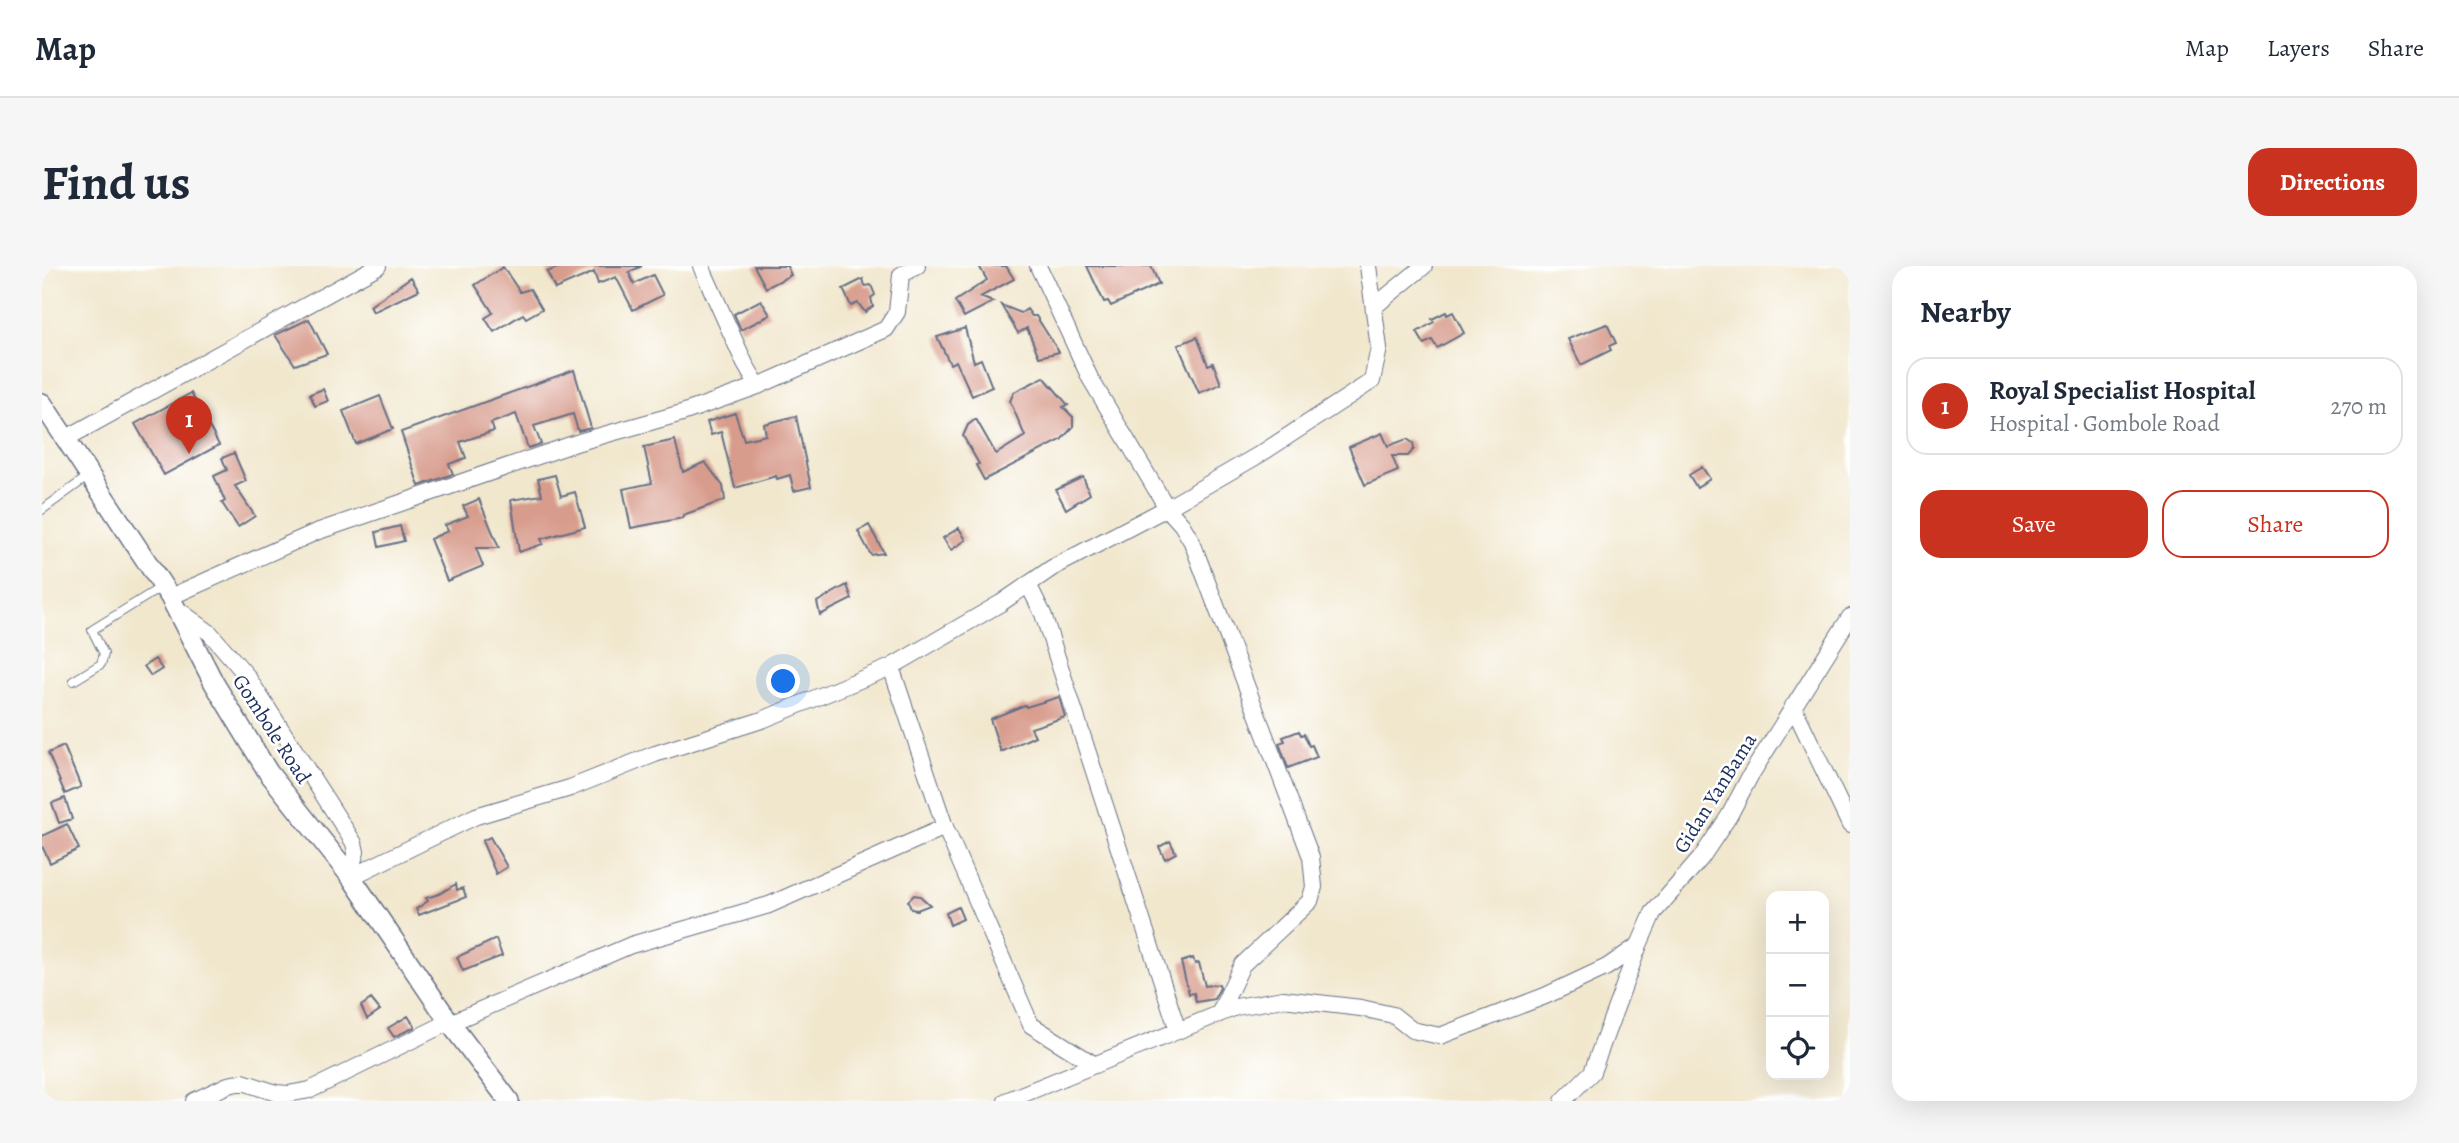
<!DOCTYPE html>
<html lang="en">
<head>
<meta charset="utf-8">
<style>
  :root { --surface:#fff; --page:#f6f6f7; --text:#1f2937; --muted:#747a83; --line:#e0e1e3; --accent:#c8321e }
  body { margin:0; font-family:Alegreya,serif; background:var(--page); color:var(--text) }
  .controls { position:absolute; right:21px; bottom:21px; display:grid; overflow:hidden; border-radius:14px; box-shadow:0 7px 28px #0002 }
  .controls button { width:63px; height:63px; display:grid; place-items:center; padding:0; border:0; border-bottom:2px solid var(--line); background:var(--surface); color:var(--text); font:35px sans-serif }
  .you { position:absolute; left:742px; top:416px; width:24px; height:24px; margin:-18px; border:5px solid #fff; border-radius:50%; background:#1a73e8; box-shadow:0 0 0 10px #1a73e833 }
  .badge { display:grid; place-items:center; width:46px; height:46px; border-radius:50%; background:var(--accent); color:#fff; font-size:23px; font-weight:700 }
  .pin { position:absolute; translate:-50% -58px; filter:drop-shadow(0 2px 4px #0008) }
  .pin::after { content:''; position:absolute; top:37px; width:24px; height:21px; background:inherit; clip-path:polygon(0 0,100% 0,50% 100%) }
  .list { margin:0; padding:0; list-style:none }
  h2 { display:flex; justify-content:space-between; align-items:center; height:91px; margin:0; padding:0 28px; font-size:30px }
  h2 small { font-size:23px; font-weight:400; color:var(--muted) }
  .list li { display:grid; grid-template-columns:46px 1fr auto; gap:21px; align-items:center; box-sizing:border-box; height:98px; margin:0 14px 14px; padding:0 14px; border:2px solid var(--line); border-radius:21px }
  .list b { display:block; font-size:26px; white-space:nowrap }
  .list p { margin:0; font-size:23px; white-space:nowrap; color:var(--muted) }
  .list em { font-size:23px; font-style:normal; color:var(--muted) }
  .actions { display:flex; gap:14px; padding:21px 28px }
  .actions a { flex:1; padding:16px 0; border:2px solid var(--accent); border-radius:21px; text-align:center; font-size:24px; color:var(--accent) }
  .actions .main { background:var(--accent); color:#fff }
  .icon { flex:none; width:38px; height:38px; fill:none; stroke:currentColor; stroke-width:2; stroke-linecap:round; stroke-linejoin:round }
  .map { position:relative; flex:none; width:1808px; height:835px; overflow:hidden; border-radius:21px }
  header { display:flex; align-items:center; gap:42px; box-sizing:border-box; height:98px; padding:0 35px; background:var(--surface); border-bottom:2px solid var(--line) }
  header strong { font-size:33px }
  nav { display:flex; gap:38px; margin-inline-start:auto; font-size:24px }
  .intro { display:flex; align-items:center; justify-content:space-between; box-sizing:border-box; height:168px; padding:0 42px }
  h1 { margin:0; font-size:49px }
  .button { padding:18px 32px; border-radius:21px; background:var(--accent); color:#fff; font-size:24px; font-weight:700 }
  main { display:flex; gap:42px; padding:0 42px }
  aside { flex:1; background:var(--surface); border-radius:21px; box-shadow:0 7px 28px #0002 }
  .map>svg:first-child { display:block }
  .building { fill:#d89c8d }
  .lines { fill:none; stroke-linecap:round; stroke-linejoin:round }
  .service-casing { stroke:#666f85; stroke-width:10 }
  .minor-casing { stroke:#666f85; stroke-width:18 }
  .tertiary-casing { stroke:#666f85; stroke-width:22 }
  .service { stroke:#fff; stroke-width:8 }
  .minor { stroke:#fff; stroke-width:16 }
  .tertiary { stroke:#fff; stroke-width:19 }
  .labels { text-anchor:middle; stroke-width:5; stroke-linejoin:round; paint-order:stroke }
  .street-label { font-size:21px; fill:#1b2f5e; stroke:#fff }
</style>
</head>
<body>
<header>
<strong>Map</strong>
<nav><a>Map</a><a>Layers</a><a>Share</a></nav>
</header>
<div class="intro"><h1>Find us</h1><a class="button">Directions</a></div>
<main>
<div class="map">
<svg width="1808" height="835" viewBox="0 0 1808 835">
  <rect width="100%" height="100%" fill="#fff"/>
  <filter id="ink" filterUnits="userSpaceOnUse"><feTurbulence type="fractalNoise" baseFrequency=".0143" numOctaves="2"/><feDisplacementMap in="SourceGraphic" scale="14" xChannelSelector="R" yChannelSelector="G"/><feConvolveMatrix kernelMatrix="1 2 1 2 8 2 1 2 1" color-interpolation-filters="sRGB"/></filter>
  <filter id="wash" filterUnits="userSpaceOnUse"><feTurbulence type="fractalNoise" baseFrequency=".00686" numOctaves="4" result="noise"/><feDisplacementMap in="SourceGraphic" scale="28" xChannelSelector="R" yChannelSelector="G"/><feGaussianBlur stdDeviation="1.57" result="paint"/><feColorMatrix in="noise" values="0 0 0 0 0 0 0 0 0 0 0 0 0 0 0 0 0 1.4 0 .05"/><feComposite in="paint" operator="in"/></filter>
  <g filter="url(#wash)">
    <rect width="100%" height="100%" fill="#f1e7cd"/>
    <g id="blocks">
      <path class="building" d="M520,0H600L587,6L592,18L611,9L621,29L591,44L574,11L556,18L552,6L513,23L505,6Z
        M712,0H745L749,9L724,22Z
        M937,0H964L972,13L938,31L951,36L922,51L913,35L945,14Z
        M1045,0H1109L1117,18L1069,40L1066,35L1062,36Z
        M461,1L478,26L488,23L500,43L484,52L481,48L452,66L443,52L451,47L433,19Z
        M369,11L377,24L331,46L328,40Z
        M821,13L823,20L829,19L833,29L829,32L831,40L823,46L816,37L809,40L801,23Z
        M719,34L728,49L699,64L692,48Z
        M959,39L979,47L985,43L990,50H994L1017,86L997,91L985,62L976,67Z
        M1404,46L1405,49L1411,46L1422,67L1395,82L1390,74L1382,78L1375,66L1392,56L1390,53Z
        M267,53L285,88L253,99L233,69Z
        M1565,58L1574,77L1567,80L1569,84L1539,99L1526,73Z
        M923,62L932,96L939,93L950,121L930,130L914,95L908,98L895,71Z
        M1155,71L1166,99L1171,97L1179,118L1157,127L1136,79Z
        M532,104L549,162L536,165L531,148L492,160L499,178L486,182L474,148L449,157L452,165L418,176L424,192L407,198L411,208L377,220L359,166Z
        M1002,111L1026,139L1021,141L1031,151V161L1019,174L942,214L934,199L937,198L921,170L926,159L934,153L954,188L983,170L968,135L972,126Z
        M281,123L286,135L273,140L268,128Z
        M149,127L177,179L122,209L93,158Z
        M338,130L351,163L314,178L301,145Z
        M693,147L702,174L724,169L722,158L754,150L769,221L752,225L748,209L735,213L734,210L693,222L679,166L669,169L665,156Z
        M1340,167L1346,180L1365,173L1371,177L1372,183L1366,190H1350L1356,205L1323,219L1307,181Z
        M633,174L641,206L663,196L681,220L683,234L641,249V252L589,262L581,223L610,217L602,181Z
        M192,187L204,215L193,220L213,250L196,261L180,237L183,235L172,210L185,204L180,192Z
        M1660,201L1668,213L1655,222L1647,209Z
        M513,209L519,230L533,226L543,261L499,273L501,278L477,286L469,234L500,229L496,213Z
        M1041,211L1048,228L1024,243L1014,224Z
        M437,233L457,282H434L441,300L405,315L388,273L406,265L403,259L426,250L421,240Z
        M827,259L842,287L829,289L816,265Z
        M358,260L362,275L337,281L334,266Z
        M917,262L924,274L909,284L901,272Z
        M805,319L810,333L778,349L775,336Z
        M113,393L120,403L109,410L102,400Z
        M1017,431L1023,451L989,462L993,470L959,486L948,453L983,439L984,441Z
        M1257,465L1259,469L1262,468L1267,480L1270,479L1275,491L1246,502L1237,477L1243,475L1241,471Z
        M22,480L39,521L23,528L6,487Z
        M23,532L30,553L17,557L10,537Z
        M25,558L37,583L8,597L0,580V570Z
        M448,571L465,601L454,608L440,575Z
        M1128,575L1134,587L1123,593L1117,581Z
        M414,618L415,624L421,622L424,631L377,649L374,643L386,635L384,632L397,628Z
        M872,629L878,630L888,639L875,644L869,643L866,635Z
        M916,641L921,653L908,659L904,647Z
        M454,673L460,690L421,705L415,691Z
        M1151,692L1153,698L1157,697L1163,720L1177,718L1178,722L1172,733L1154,736L1152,727L1147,728L1139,696Z
        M329,733L338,744L325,753L319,740Z
        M366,750L373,761L352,771L346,762Z"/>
    </g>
  </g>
  <g filter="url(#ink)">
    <use href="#blocks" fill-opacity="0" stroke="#666f85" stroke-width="2"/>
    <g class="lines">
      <defs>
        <path id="service" d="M0,244L48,209
          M31,415L59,398L62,388L50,364L121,320"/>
        <path id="minor" d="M659,0L703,98L716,120
          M996,0L1048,112L1125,242L1140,259L1150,276L1269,591L1272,621L1268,635L1200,699L1177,748
          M1333,40L1382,0
          M23,173L336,0
          M986,318L1001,348L1136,765
          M128,331L274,266L537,176L640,147L716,120L844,63L855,46L859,9L875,0
          M135,343L168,367L205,410L312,577L314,586L307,609
          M849,401L903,561L989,759L1053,799
          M1751,440L1808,559
          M309,611L434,550L528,522L613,488L720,454L849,401L959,337L1010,302L1125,242L1220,187L1330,115L1337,82L1326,0
          M408,757L589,679L727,639L903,561
          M152,835L186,819L201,816L234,827L246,828L268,824L407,756
          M964,835L1194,741L1241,733L1319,742L1351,749L1370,764L1398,770L1503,730L1565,701L1597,679
          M1521,835L1550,806L1597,679L1611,647L1659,592L1687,550L1708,510L1808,351"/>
        <path id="tertiary" d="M0,137L128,331L172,417L226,506L309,611L408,757L467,835"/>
      </defs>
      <use href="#service" class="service-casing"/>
      <use href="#minor" class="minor-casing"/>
      <use href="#tertiary" class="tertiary-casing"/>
      <use href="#service" class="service"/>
      <use href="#minor" class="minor"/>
      <use href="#tertiary" class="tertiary"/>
    </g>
  </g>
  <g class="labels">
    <g class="street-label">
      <text transform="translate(230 463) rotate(57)" y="7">Gombole Road</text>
      <text transform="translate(1673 527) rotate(-58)" y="7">Gidan YanBama</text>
    </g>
  </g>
</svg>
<div class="controls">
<button>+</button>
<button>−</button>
<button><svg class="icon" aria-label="locate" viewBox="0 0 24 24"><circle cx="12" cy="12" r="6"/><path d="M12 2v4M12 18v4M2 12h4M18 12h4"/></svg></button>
</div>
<div class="you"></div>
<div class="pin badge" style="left:147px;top:188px">1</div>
</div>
<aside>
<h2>Nearby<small></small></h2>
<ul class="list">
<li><span class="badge">1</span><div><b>Royal Specialist Hospital</b><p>Hospital · Gombole Road</p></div><em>270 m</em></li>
</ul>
<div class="actions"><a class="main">Save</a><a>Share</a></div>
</aside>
</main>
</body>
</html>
